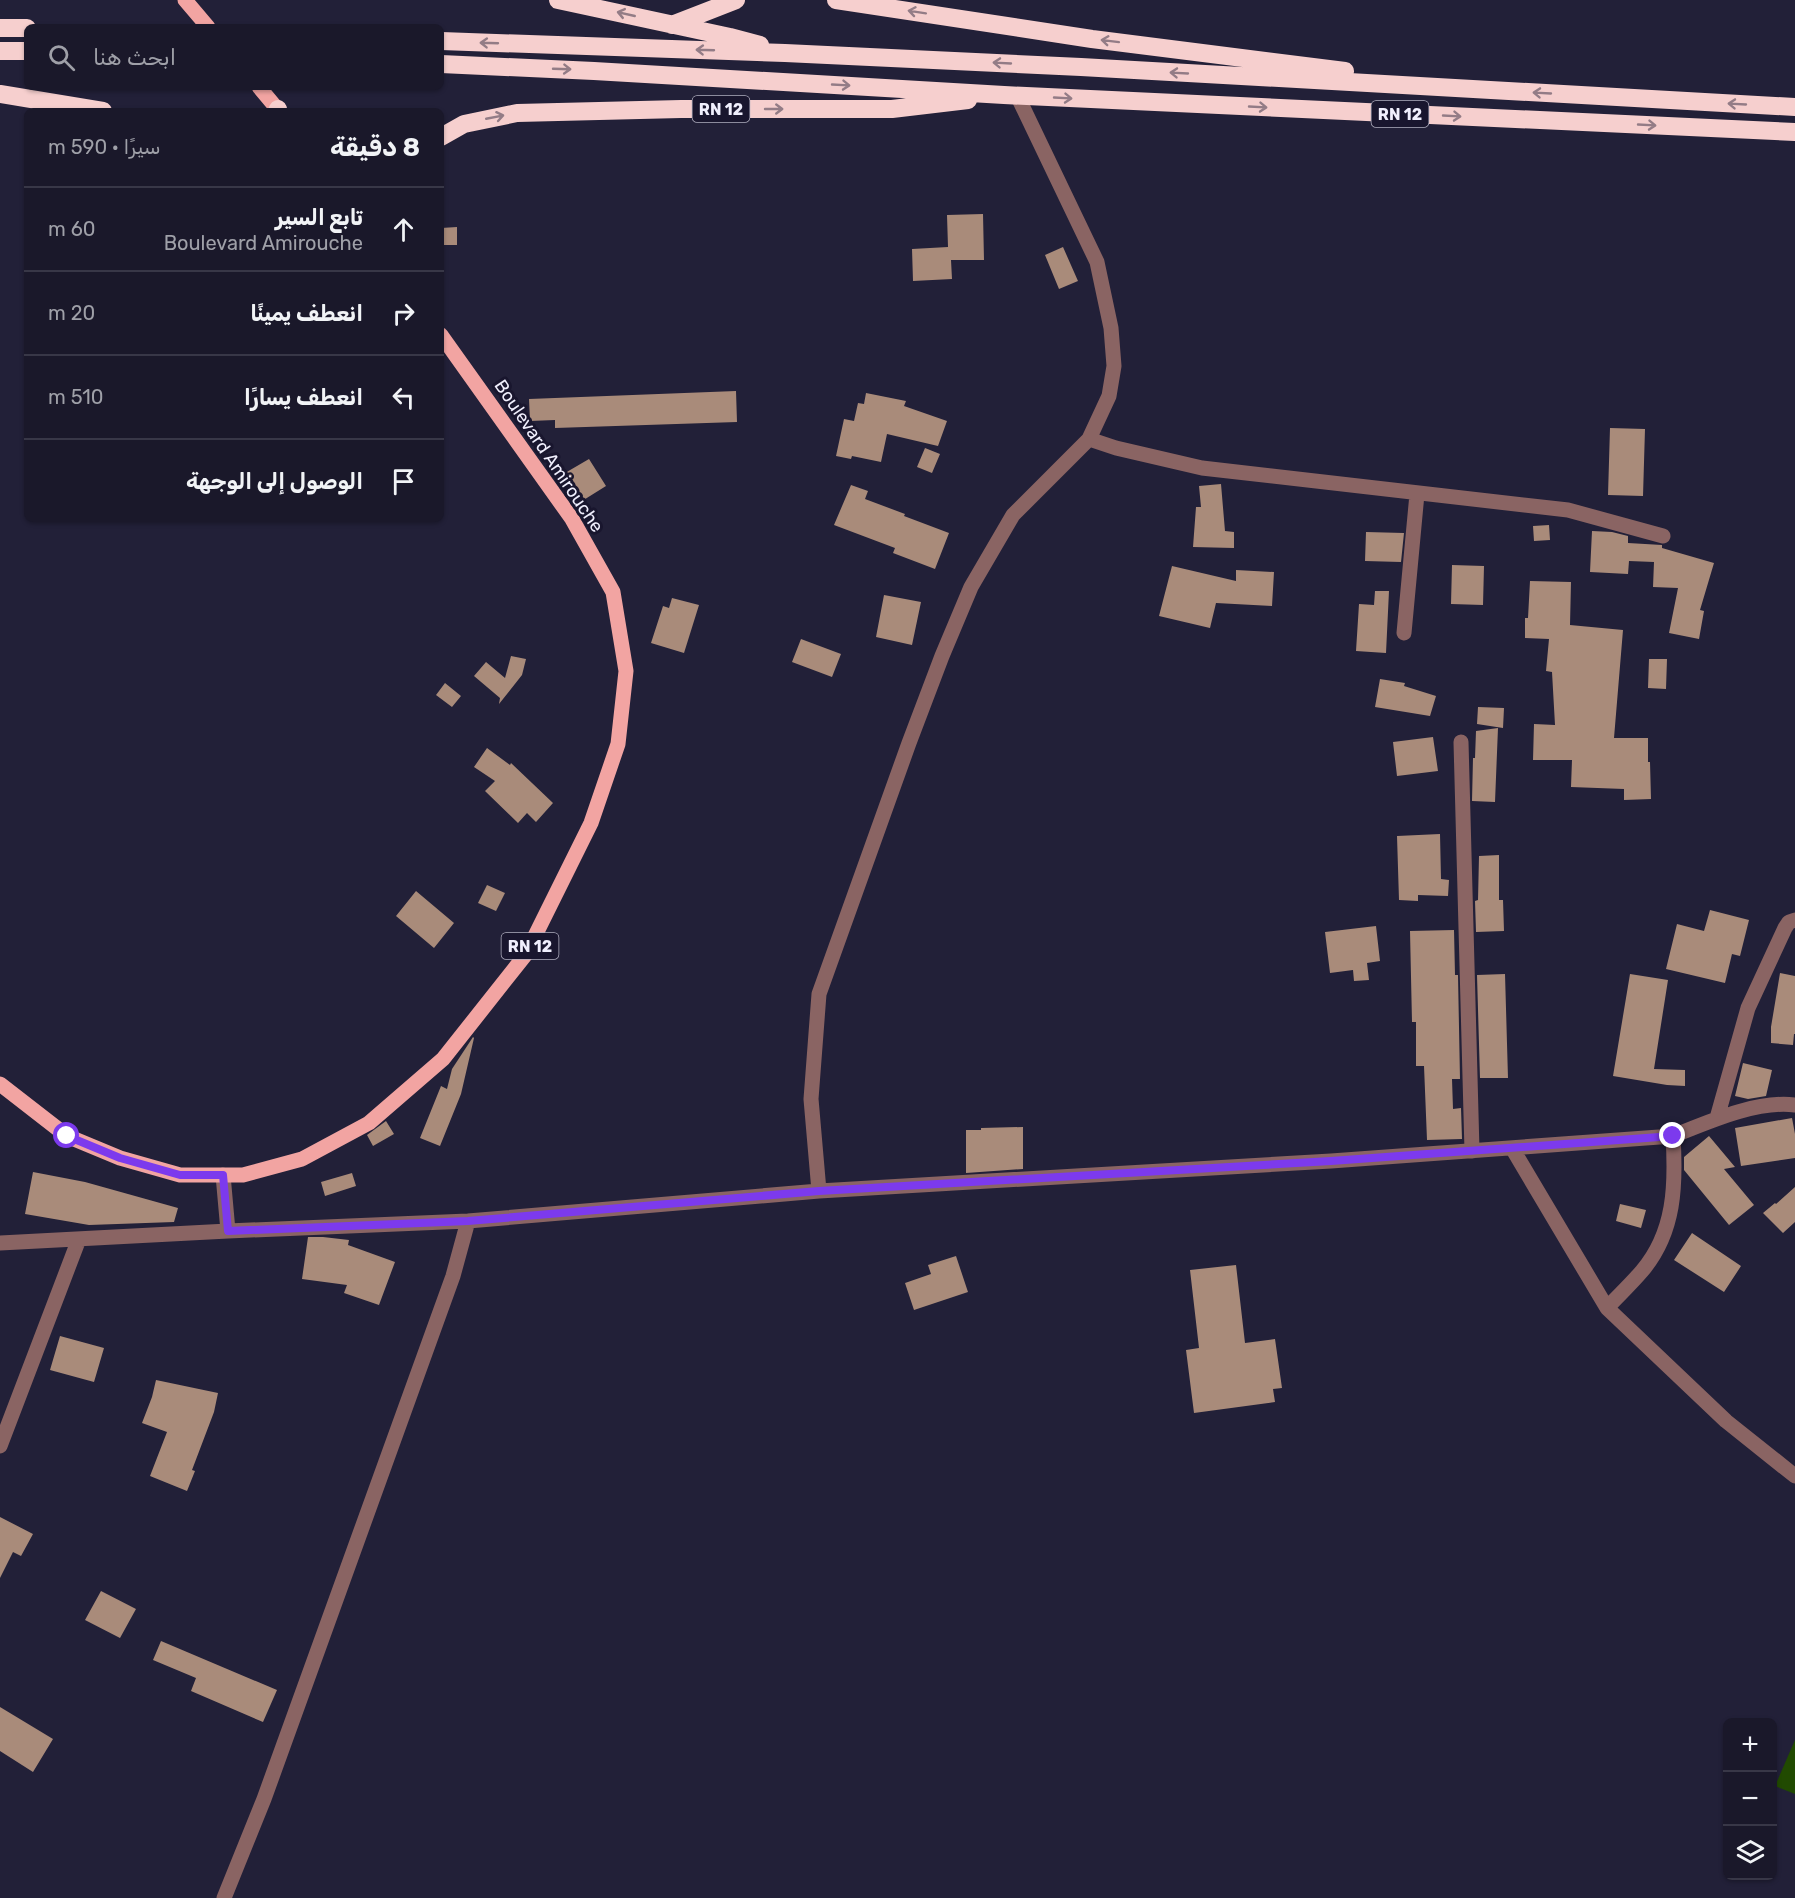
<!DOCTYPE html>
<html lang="ar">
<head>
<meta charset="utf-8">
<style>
  :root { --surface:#1a182a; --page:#272536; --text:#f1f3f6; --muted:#9fa0a8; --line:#383747 }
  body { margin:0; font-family:Rubik,"Noto Sans Arabic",sans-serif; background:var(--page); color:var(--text); direction:rtl }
  .controls { position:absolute; right:18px; bottom:18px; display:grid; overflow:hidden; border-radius:9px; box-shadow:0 2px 4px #0004 }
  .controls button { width:54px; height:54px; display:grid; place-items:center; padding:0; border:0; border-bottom:2px solid var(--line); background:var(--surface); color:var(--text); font:30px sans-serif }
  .stop { position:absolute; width:18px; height:18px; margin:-14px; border:4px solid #7c3aed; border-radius:50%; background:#fff }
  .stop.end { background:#7c3aed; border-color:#fff; box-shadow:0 2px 6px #0008 }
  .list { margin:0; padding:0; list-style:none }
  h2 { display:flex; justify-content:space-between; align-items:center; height:78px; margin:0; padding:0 24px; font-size:26px }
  h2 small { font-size:20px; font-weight:400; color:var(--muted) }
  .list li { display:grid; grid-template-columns:39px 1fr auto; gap:18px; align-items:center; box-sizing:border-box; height:84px; padding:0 24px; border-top:2px solid var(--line) }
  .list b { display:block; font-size:22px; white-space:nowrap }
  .list p { margin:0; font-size:20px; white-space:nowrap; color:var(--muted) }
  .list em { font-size:20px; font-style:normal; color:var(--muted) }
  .icon { flex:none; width:33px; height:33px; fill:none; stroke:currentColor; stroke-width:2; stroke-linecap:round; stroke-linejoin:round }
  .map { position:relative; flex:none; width:1795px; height:1898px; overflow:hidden; direction:ltr }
  .search { position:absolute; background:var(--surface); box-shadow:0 2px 4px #0004; left:24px; top:24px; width:420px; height:66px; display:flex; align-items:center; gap:15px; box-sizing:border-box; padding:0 21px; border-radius:9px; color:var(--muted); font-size:22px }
  .panel { position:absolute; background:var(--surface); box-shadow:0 2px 4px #0004; left:24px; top:108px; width:420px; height:414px; border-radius:9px; direction:rtl }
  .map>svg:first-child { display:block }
  .green { fill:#214a01 }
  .building { fill:#a98b7a }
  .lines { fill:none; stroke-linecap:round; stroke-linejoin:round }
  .street { stroke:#8a6463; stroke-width:15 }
  .primary { stroke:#f2a4a2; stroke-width:15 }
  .highway { stroke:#f6cfce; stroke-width:18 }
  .oneway { stroke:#937c86 }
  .route { stroke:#7c3aed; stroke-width:8 }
  .labels { text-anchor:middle; stroke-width:6; stroke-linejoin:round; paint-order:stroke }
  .shield { fill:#19162e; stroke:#b0aebf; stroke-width:1.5 }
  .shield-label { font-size:16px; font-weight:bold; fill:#f0effd }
  .street-label { font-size:18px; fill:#f0effd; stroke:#19162e }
</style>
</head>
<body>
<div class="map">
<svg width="1795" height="1898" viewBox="0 0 1795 1898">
  <rect width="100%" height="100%" fill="#222038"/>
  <path class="green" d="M1795,1740V1794L1775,1786Z"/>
  <path class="building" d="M983,214L984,260H951L952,279L913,281L912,249L948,247L947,215Z
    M457,227V245H441V228Z
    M1063,247L1078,281L1059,289L1045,255Z
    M736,391L737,422L555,428V420L530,421L529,399Z
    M866,393L906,401L904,406L947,421L938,446L887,434L881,462L852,456L851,459L836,456L844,419L854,421L858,403L864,404Z
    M1610,428L1645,429L1643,496L1608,495Z
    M925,448L940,454L932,473L917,467Z
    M589,459L606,486L582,501L565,473Z
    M1221,484L1225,531L1234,532V548L1193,547L1196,507H1201L1199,486Z
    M851,485L868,491L865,499L905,514L904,516L949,533L935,569L893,553L895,548L834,525Z
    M1549,525L1550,540L1534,541L1533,526Z
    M1592,531L1612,532L1628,536V543L1662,545V548L1714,563L1700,610L1704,611L1699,639L1669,633L1678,588L1653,587L1654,562L1629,561L1628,574L1590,572Z
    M1366,532L1404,533L1401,562L1365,561Z
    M1452,565L1484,566L1483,605L1451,604Z
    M1172,566L1236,581V570L1274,572L1272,606L1216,603L1210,628L1159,616Z
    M1530,581L1571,582L1570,625L1623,630L1614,738H1648V762H1650L1651,799L1624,800V789L1571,787L1572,760H1533L1534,724L1555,725L1552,672L1546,671L1549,639L1525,638V618H1528Z
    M1375,591H1389L1386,653L1356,651L1359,604L1374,605Z
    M884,595L921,602L912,645L876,637Z
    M672,598L699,605L684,653L651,643L663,606L669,608Z
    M801,639L841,654L832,677L792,662Z
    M511,656L526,659L522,675L499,704L500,698L474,676L486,662L505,678Z
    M1649,659H1667L1666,689L1648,688Z
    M1380,679L1405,683L1404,686L1436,696L1430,716L1375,707Z
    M445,683L461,696L452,707L436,695Z
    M1478,707L1504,708L1503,728L1477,724Z
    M1498,728L1495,802L1472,801L1473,758H1475L1476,731Z
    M1433,737L1438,771L1397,776L1393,742Z
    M487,748L510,765L511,763L553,803L536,822L527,813L518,823L485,791L495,781L474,767Z
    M1440,834L1441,879L1449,880L1448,896L1418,895V901L1399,900L1397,836Z
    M1499,855V900H1503L1504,931L1476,932L1475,901L1478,900L1479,856Z
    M487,885L505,893L496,911L478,903Z
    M416,891L454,923L434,948L396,916Z
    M1710,910L1749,920L1740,956L1732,954L1725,983L1666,969L1677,924L1704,931Z
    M1376,926L1380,961L1367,963L1369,980L1354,981L1353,970L1330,973L1325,932Z
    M1454,930L1455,975H1458L1460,1079H1452L1453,1109L1461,1108L1462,1139L1427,1140L1424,1066H1416V1022H1412L1410,931Z
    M1780,973L1795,976V1034H1794L1793,1045L1771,1043V1027Z
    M1505,974L1508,1078H1480L1477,975Z
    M1630,974L1668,980L1654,1069L1685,1070V1086L1667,1085L1613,1076Z
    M473,1037L474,1038L461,1094L440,1146L420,1138L441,1086L447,1089L452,1069Z
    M1743,1063L1772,1070L1766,1096L1748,1099L1735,1096Z
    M1792,1118L1795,1134V1158L1741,1166L1735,1128Z
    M386,1121L394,1134L373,1146L367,1135Z
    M1023,1127V1169L966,1173V1130H981V1128Z
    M1709,1136L1735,1167L1724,1169L1754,1205L1729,1225L1684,1170V1157Z
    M33,1172L85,1182L178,1208L174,1222L89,1225L25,1214Z
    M352,1173L356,1186L325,1196L321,1182Z
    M1795,1187V1222L1783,1233L1763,1213L1775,1203L1776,1204Z
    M1620,1204L1646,1210L1641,1228L1616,1221Z
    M1692,1233L1741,1266L1724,1292L1674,1260Z
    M308,1237H323L349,1240L348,1245L395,1262L379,1305L344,1293L347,1285L302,1279Z
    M956,1256L968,1292L914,1310L905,1283L931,1274L928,1265Z
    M1236,1265L1245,1343L1275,1339L1282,1388L1273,1389L1275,1402L1194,1413L1186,1350L1199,1348L1190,1270Z
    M60,1336L104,1348L94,1382L50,1370Z
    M156,1380L218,1393L214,1412L192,1470L195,1471L187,1491L150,1476L167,1432L142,1423L152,1397Z
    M0,1517L33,1534L21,1556L13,1552L0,1578Z
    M101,1591L136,1609L120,1638L85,1620Z
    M161,1641L277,1690L263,1722L191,1691L196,1678L153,1660Z
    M0,1707L53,1739L33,1772L0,1751Z"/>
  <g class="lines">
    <path class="street" d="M1089,439L1116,448L1202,468L1568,510L1663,536
      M1404,633L1417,494
      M1461,742L1472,1151
      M1717,1118L1748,1008L1785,928L1789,922L1795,920
      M1512,1148L1607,1308L1726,1421L1795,1476
      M223,1175L228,1231
      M819,1191L811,1099L819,994L909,743L942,656L971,587L1013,515L1089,439L1109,396L1114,366L1111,328L1097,262L1017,95
      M0,1243L228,1231L468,1221L819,1191L1331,1161L1673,1136C1708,1122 1757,1100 1795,1105
      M1607,1308C1618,1296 1631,1284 1642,1271C1675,1232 1676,1185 1673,1136
      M0,1446L79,1239
      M224,1898L264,1799L453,1276L468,1221"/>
    <path class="primary" d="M185,0L208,27
      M259,87L279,111
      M0,1084L67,1136L120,1158L180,1175H243L302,1159L369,1123L443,1059L526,954L591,823L618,744L626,671L613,592L572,519L441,335"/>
    <path class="highway" d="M558,0L730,37L760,45
      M836,0L1092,39L1345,71
      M672,25L736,0
      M0,28H27
      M441,41L785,53L1081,67L1795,107
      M0,51H27
      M441,64L594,71L1004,95L1795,132
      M0,94L103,111
      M277,111L278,109
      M441,137L464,124L517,113L681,109H892L968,100"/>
  </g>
  <defs><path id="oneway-shaft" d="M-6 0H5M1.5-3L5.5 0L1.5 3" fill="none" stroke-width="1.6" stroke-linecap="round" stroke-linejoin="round" transform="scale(1.5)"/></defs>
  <g class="oneway">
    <use href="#oneway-shaft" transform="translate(917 12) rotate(-171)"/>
    <use href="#oneway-shaft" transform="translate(626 14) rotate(-167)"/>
    <use href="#oneway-shaft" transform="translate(1110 41) rotate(-173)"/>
    <use href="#oneway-shaft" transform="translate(489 43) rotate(-178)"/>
    <use href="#oneway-shaft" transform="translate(705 50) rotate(-178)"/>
    <use href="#oneway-shaft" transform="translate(1002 63) rotate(-177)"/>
    <use href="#oneway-shaft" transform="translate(562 69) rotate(2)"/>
    <use href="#oneway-shaft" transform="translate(1179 73) rotate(-177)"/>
    <use href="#oneway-shaft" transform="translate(841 85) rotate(3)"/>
    <use href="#oneway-shaft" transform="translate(1542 93) rotate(-177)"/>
    <use href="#oneway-shaft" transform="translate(1063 98) rotate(3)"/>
    <use href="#oneway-shaft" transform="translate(1737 104) rotate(-177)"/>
    <use href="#oneway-shaft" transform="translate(1258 107) rotate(3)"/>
    <use href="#oneway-shaft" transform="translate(774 109)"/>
    <use href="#oneway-shaft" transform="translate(1452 116) rotate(3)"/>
    <use href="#oneway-shaft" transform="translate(495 117) rotate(-11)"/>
    <use href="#oneway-shaft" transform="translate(1647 125) rotate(3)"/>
  </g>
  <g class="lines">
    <path class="route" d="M67,1136L120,1158L180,1175H223L228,1231L468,1221L819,1191L1331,1161L1673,1136"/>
  </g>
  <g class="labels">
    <g class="shield">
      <rect x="692.5" y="96" width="57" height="26" rx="4.5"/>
      <rect x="1371.5" y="101" width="57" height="26" rx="4.5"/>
      <rect x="501.5" y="933" width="57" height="26" rx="4.5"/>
    </g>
    <g class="shield-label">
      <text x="721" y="115">RN 12</text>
      <text x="1400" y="120">RN 12</text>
      <text x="530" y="952">RN 12</text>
    </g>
    <g class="street-label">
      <text transform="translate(549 456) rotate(56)" y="6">Boulevard Amirouche</text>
    </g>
  </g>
</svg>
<div class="controls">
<button>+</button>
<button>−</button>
<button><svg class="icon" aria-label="layers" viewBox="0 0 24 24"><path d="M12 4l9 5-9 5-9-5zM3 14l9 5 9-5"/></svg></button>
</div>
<div class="stop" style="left:67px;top:1136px"></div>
<div class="stop end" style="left:1673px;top:1136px"></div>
<div class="search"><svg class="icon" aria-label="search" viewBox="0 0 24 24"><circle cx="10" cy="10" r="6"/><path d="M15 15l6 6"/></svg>ابحث هنا</div>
<section class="panel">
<h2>8 دقيقة<small>سيرًا · 590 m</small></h2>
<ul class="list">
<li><svg class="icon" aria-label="ahead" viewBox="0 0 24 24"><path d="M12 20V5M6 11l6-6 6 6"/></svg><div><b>تابع السير</b><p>Boulevard Amirouche</p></div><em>60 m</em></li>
<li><svg class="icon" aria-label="right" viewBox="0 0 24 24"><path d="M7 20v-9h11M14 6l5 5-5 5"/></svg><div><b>انعطف يمينًا</b></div><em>20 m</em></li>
<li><svg class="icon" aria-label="left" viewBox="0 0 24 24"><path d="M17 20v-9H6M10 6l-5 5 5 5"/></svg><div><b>انعطف يسارًا</b></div><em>510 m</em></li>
<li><svg class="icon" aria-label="arrive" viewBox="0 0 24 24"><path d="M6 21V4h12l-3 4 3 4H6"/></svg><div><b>الوصول إلى الوجهة</b></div></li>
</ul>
</section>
</div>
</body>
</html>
